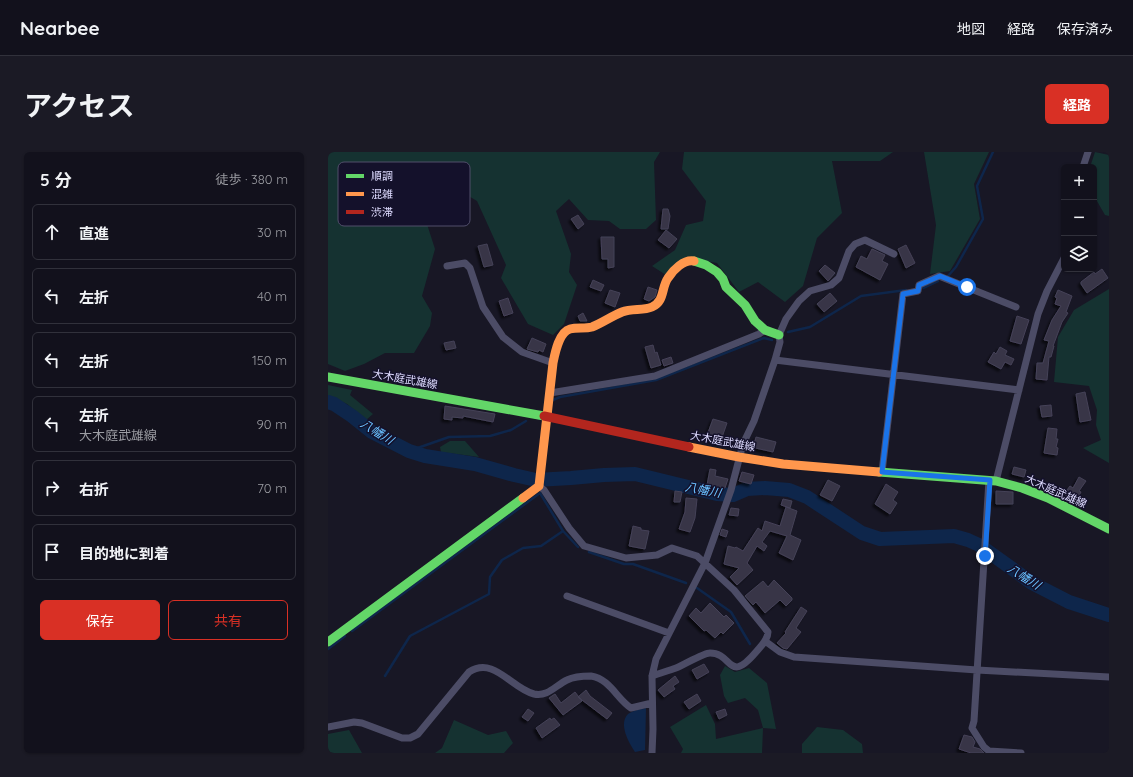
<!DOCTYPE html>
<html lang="ja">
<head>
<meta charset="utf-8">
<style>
  :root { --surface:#12111c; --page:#1b1a25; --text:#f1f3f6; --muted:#9c9da3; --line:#31313b; --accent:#d93025 }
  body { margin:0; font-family:Quicksand,"Noto Sans JP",sans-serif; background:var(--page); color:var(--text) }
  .controls { position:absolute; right:12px; top:12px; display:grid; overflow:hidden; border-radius:6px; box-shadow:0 1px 3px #0004 }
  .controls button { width:36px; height:36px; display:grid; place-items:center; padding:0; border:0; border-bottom:1px solid var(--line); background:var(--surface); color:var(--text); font:20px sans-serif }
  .stop { position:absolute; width:12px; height:12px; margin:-9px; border:3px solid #1a73e8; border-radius:50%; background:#fff }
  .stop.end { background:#1a73e8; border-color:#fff; box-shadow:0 1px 4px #0008 }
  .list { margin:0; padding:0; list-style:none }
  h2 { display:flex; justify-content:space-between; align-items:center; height:52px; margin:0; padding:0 16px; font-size:17px }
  h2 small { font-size:13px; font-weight:400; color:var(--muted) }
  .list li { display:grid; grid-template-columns:26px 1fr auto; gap:12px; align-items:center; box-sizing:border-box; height:56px; margin:0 8px 8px; padding:0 8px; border:1px solid var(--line); border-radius:6px }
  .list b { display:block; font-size:15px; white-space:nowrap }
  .list p { margin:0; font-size:13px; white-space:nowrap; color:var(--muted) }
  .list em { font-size:13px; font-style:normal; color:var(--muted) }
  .actions { display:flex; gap:8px; padding:12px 16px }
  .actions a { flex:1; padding:9px 0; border:1px solid var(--accent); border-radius:6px; text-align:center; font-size:14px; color:var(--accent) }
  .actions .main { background:var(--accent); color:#fff }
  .icon { flex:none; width:22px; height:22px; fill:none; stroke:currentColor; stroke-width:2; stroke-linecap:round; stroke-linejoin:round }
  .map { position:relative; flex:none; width:781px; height:601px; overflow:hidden; border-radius:6px }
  header { display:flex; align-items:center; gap:24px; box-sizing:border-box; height:56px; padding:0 20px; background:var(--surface); border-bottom:1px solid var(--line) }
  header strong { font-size:19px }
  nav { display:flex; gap:22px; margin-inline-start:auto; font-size:14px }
  .intro { display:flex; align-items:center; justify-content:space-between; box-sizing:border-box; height:96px; padding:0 24px }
  h1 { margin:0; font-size:28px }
  .button { padding:10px 18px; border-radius:6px; background:var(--accent); color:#fff; font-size:14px; font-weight:700 }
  main { display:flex; gap:24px; padding:0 24px }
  aside { flex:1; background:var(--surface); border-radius:6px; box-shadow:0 1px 3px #0004 }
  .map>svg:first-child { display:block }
  .green { fill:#153231 }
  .water { fill:#0e264b }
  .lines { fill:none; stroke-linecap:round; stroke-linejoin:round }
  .stream { stroke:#0e264b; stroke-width:2.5 }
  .river { stroke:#0e264b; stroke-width:14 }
  .building { fill:#383546; stroke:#454258; filter:url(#shadow) }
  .street { stroke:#4c4c66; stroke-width:7 }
  .fast { stroke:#63d668; stroke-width:9 }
  .slow { stroke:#ff974d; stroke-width:9 }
  .jam { stroke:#b3261e; stroke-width:9 }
  .route { stroke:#1a73e8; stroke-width:5 }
  .labels { text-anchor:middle; stroke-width:3; stroke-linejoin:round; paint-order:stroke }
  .street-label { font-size:11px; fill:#dedbff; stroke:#14112b }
  .water-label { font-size:12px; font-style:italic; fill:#69c0ff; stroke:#14112b }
  .key { fill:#14112b; stroke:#514e6b; stroke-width:1 }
  .key-label { font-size:11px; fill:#dedbff }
</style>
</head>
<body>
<header>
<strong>Nearbee</strong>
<nav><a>地図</a><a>経路</a><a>保存済み</a></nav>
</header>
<div class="intro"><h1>アクセス</h1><a class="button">経路</a></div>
<main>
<aside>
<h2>5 分<small>徒歩 · 380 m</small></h2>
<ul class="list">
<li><svg class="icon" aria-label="ahead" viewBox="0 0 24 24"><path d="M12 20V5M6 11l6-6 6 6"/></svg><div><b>直進</b></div><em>30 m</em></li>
<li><svg class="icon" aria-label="left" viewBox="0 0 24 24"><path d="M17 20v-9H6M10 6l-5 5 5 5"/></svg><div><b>左折</b></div><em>40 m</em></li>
<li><svg class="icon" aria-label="left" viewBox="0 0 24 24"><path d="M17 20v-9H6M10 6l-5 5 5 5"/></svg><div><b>左折</b></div><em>150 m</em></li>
<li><svg class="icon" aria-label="left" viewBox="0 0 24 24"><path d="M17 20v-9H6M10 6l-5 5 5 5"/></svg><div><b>左折</b><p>大木庭武雄線</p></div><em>90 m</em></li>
<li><svg class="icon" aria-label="right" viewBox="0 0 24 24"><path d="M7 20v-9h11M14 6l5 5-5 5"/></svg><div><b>右折</b></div><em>70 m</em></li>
<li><svg class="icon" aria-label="arrive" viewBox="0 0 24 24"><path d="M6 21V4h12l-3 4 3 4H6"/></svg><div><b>目的地に到着</b></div></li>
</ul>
<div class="actions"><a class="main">保存</a><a>共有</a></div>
</aside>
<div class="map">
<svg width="781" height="601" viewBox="0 0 781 601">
  <defs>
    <filter id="shadow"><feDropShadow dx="-2.5" dy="2.5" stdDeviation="1" flood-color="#0009"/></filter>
  </defs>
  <rect width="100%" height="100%" fill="#181725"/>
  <path class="green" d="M0,0H332L326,10L328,68L318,77H292L281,69L260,68L241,47L228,59L243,102L241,120L249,133L236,172L225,183L200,172L173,126L178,113L149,49L129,37L119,54L97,66L107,97L94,144L104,161L102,174L86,201H57L36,212L17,219L0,212Z
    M356,0H565L552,9H504L514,61L489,86L475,134L457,150L430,130L411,140L389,111L359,106L338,123L324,114L347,98L358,73L375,69L378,49L354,17Z
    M596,0H661L646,32L652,67L622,119L602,122L608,73Z
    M767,0L781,3V64L777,63L766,44V15H762Z
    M781,137V311L755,296L773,288L768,273L769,258L761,234L726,230L730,185L746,158Z
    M0,233L24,238L22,243L45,262L38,268L19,252L0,244Z
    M122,289H137L151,305L113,300L112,295Z
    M397,514L407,520L421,516L439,531L448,577L435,576L434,601H353L355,597L342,575L378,553L387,572L388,587L435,576L430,558L417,546L400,551L396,544L392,523Z
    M126,568L160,583L178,579L185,591L176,601H107L114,596Z
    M489,575L515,578L534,592L535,601H474V592Z
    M21,578L34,601H0V582Z"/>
  <path class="water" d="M318,556L317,598L307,600C301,591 290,572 300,562C304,559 313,557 318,556Z"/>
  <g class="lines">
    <path class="stream" d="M620,124L628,115L655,67L649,34L665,0
      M595,136L610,129
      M460,180L482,175L533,144L578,138
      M225,248L232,245L328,228L436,186L444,188
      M81,299L121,285L162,284L183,278L198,269
      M261,400L296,412H305L358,431
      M369,436L403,460L422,492
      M24,479L212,341L235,379L250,395
      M0,497L17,484
      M57,524L82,484L161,442L162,425L174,408L195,396L213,394L235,379"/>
    <path class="river" d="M0,250L6,252L24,264L44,280L81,299L97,304L147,312L186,323L208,328L243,326L276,323L307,322L389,342L405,343L419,337L437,336L461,338L479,345L534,381L552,387L626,384L640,388L651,393L704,431L741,450L781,463"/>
  </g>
  <path class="building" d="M335,57H340L342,64L340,77H333Z
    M250,63L256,72L250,77L243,67Z
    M338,78L349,87L341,96L330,88Z
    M273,85H286V115L280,116V107H274Z
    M159,92L165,113L156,115L150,94Z
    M578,93L587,111L578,116L570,97Z
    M544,97L557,103L554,109L560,112L552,128L528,115L533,104L539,107Z
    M497,113L507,121L500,129L491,119Z
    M774,117L780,126L759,141L753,132V130L766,120L767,122Z
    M265,128L276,133L273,139L262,135Z
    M320,135L329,138L327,145L321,149L316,147Z
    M282,138L292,141L287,155L277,151Z
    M730,138L744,144L738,160L740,161L734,170L725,194H726L723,205H721L719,228L708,227L709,211H715L721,189L716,188L724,168L733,154L727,152L729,146L727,145Z
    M502,141L509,149L496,160L489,152Z
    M180,146L185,161L176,164L171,149Z
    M255,161L259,169H252L250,164Z
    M689,164L701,168L693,192L682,189Z
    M204,186L218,192L215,200L211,198L210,200L199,197Z
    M126,189L128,196L118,198L116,191Z
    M325,193L327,201L329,200L333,213L323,216L317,195Z
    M672,195L679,199L677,203L686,207L683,213L677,210L673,217L660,210L666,200L668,202Z
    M343,205L345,211L336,214L334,208Z
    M757,240L763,268L752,270L748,242Z
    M723,253L724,264L714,265L712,254Z
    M117,254L167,262L165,270L135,264V266L124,265V268L116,267Z
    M385,267L399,271L392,291L378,286Z
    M720,276L729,277L728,287H730L728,295L730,296L729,303L716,301Z
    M428,285L448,290L445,300L423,295L424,289H427Z
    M686,315L698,318L696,325L684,322Z
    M382,317L388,318L387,324L400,327L397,336L379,333Z
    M414,320L426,323L423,332L411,329Z
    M751,325L758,329L751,339L753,340L748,349L736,342L742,334L745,336Z
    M500,328L512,334L504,349L492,343Z
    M558,332L570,340L565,348L569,351L562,362L547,352Z
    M347,339L354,340L352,350H346Z
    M668,339L685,340V352H668Z
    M358,346L369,347L367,366L362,380L351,377L357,360Z
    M455,347L464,349L462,356L453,353Z
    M458,355L469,359L462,383L473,388L465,408L451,401L459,384L442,379L434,390L439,394L436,399L429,394L419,411L425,418L409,433L402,425L411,416L396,412L400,394L407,396L408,395L415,399L430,376L434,379L437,369L452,374Z
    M403,356L411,357L410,364L401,363Z
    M305,374L313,376V378L321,379L317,397L301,394Z
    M394,377L400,379L398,385L392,383Z
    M446,428L464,446V448L458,454L452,448L437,461L428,450L425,453L417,444L435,429L440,435Z
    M382,451L396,465L398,463L406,471L395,482L393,480L387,486L378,478L376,479L361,464L368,456L373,461Z
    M473,455L479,459L468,476L473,480L459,497L455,496L449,491L458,481L457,480Z
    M376,512L381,520L369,527L364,518Z
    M347,524L351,530L345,534L347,537L336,545L330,538Z
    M258,538L262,544L284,561L279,567L250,545Z
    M247,540L254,549L235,563L221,546L227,542L233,551Z
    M369,542L373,549L361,557L356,550Z
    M200,557L206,561L200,569L194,565Z
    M397,557L399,563L391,567L388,560Z
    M222,566L223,568L226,566L232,573L214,586L208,576Z
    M636,583L644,585L647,590L645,595L652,597L656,601H643L631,597Z"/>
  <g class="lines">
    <path class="street" d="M755,15L760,0
      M119,114L137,111L142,116L155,155L175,185L194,200L225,211
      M447,208L691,238
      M222,241L327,224L431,182L437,178
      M554,320L575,142L590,139L591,133L611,124L688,155
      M661,328L646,569L644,576L656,595L661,599L693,601
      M668,329L710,162L719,139L736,106
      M211,334L216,338L241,376L256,394L298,406L329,403L344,396L369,404L406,438L440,480C440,488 433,494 428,500C400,533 405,501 382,501C375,501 356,513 348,516C340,519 332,521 324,524
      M239,444L341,481
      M437,489L452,500L466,505L649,518L781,525
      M0,575L26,570L34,571L74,586H82L90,582L141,520C166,504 183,536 206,542C220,545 228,533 239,528C245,525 256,524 263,524C282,527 289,547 303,556L324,551
      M324,601L325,577L324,524L328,507L377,411L403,338L415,292L426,269L447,208L452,190L451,183L458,167L471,149L482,139L503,133L511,126L521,99L527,92L537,88L566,102"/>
    <path class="fast" d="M366,109L378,113L389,120L395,127L398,135L417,153L427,169L437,178L451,183
      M0,225L216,264
      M551,320L668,329L694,336L720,346L781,377
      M0,490L195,346"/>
    <path class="slow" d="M361,295L411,305L455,312L551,320
      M195,346L211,334L225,211C227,201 231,180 242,177C249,175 257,177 264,175C274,171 284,164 294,160C304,156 315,159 324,155C337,149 333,136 340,126C345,118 356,107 366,109"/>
    <path class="jam" d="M216,264L361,295"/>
  </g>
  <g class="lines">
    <path class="route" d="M639,135L612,124L591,133L590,139L575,142L554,320L662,328L657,404"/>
  </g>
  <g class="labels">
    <g class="street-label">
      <text transform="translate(77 227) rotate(10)" y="4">大木庭武雄線</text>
      <text transform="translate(395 289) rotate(11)" y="4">大木庭武雄線</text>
      <text transform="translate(728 339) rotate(24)" y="4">大木庭武雄線</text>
    </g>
    <g class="water-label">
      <text transform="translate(49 280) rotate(32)" y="4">八幡川</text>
      <text transform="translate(375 338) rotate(11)" y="4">八幡川</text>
      <text transform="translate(696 425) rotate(32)" y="4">八幡川</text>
    </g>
  </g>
  <rect x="10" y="10" width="132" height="64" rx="6" class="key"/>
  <rect x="18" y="22" width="18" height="4" fill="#63d668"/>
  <rect x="18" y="40" width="18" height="4" fill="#ff974d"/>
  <rect x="18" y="58" width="18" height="4" fill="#b3261e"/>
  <g class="key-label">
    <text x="43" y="28">順調</text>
    <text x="43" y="46">混雑</text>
    <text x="43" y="64">渋滞</text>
  </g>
</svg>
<div class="controls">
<button>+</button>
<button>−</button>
<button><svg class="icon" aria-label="layers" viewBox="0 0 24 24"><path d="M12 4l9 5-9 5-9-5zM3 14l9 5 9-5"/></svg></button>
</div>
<div class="stop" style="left:639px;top:135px"></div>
<div class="stop end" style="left:657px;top:404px"></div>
</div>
</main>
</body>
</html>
